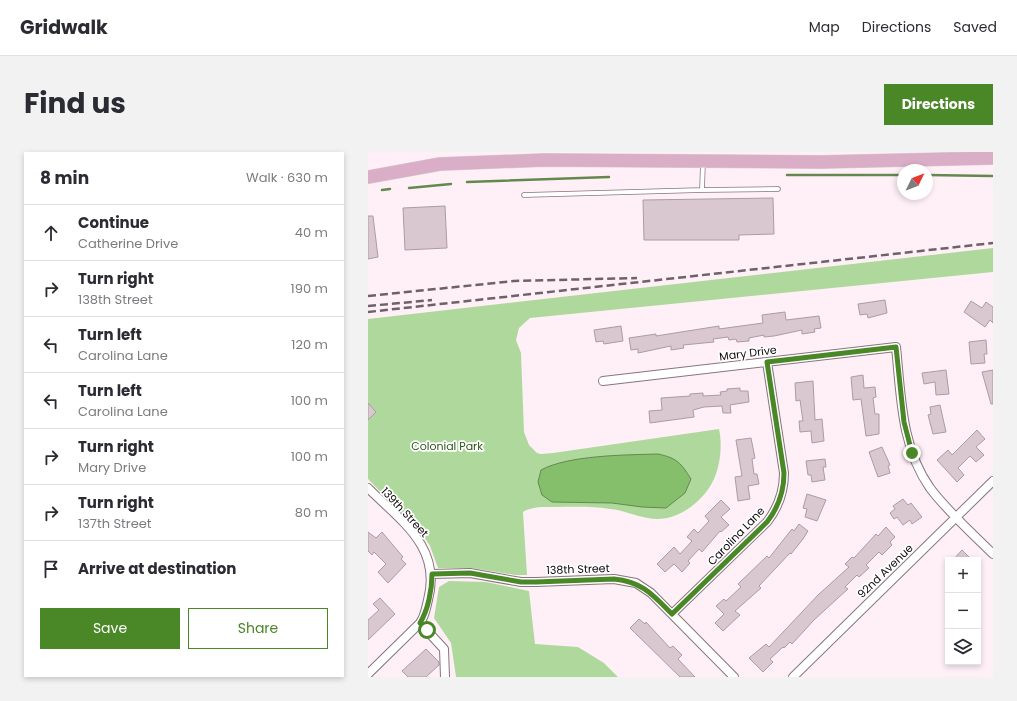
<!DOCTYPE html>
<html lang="en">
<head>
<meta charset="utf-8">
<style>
  :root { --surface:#fff; --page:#f2f2f3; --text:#2b2b33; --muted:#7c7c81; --line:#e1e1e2; --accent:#4a8726 }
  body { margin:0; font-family:Poppins,sans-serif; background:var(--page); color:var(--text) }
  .controls { position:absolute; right:12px; bottom:12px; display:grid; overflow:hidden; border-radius:0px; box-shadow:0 2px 6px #0003 }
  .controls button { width:36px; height:36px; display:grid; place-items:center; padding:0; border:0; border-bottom:1px solid var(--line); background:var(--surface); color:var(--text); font:20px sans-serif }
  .compass { position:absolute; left:529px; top:12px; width:36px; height:36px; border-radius:50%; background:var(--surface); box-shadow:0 2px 6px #0003; rotate:47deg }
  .stop { position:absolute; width:12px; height:12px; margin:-9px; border:3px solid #4a8726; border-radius:50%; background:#fff }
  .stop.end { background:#4a8726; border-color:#fff; box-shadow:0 1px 4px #0008 }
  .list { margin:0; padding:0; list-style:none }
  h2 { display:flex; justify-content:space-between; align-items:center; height:52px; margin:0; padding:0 16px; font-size:17px }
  h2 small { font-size:13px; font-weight:400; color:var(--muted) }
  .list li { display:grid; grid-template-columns:26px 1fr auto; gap:12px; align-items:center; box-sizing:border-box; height:56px; padding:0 16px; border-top:1px solid var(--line) }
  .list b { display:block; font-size:15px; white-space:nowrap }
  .list p { margin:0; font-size:13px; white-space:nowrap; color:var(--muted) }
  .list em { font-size:13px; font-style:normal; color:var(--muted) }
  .actions { display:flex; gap:8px; padding:12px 16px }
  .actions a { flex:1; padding:9px 0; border:1px solid var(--accent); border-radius:0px; text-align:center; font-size:14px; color:var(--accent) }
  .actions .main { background:var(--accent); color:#fff }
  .icon { flex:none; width:22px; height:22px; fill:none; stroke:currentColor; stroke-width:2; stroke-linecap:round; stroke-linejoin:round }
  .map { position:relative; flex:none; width:625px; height:525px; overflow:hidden; border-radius:0px }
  header { display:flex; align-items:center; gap:24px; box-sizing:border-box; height:56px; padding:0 20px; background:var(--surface); border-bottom:1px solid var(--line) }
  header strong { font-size:19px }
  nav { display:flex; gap:22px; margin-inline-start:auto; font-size:14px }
  .intro { display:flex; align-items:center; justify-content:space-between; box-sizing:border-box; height:96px; padding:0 24px }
  h1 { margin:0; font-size:28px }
  .button { padding:10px 18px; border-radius:0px; background:var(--accent); color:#fff; font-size:14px; font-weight:700 }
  main { display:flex; gap:24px; padding:0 24px }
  aside { flex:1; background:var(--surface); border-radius:0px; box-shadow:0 2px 6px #0003 }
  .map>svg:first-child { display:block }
  .green { fill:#afd99c }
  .water { fill:#86bf6b; stroke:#63894f }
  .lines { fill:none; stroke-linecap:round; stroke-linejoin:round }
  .stream { stroke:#63894f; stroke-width:2.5 }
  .building { fill:#dac8d1; stroke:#ac9ba3 }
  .service-casing { stroke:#86757d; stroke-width:5.5 }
  .minor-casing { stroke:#86757d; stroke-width:10 }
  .primary-casing { stroke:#d4d3d3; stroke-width:14 }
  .service { stroke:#fff; stroke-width:4 }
  .minor { stroke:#fff; stroke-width:8 }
  .primary { stroke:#dbaec7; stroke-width:13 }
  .rail { stroke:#6c6267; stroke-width:2.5; stroke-dasharray:8 4; stroke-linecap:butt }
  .route { stroke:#4a8726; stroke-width:5 }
  .labels { text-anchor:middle; stroke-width:3.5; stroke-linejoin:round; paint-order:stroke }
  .street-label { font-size:11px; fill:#100a0d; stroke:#fff }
  .park-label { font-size:11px; fill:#2e5319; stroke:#fff }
</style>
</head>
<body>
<header>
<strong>Gridwalk</strong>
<nav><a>Map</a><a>Directions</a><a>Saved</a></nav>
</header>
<div class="intro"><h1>Find us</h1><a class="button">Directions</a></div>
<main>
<aside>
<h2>8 min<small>Walk · 630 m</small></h2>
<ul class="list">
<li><svg class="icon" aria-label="ahead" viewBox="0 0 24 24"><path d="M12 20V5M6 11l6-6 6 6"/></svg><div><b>Continue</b><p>Catherine Drive</p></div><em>40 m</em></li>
<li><svg class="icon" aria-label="right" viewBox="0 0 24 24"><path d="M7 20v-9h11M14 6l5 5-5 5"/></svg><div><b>Turn right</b><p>138th Street</p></div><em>190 m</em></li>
<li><svg class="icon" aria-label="left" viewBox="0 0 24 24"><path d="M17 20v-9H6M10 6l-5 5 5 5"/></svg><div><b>Turn left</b><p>Carolina Lane</p></div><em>120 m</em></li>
<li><svg class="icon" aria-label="left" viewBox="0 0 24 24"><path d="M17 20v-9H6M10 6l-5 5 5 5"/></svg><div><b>Turn left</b><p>Carolina Lane</p></div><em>100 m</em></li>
<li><svg class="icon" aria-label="right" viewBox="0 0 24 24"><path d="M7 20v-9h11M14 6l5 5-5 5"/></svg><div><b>Turn right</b><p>Mary Drive</p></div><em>100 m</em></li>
<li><svg class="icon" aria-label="right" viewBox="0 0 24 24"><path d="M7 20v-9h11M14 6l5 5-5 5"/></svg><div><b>Turn right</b><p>137th Street</p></div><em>80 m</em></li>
<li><svg class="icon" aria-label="arrive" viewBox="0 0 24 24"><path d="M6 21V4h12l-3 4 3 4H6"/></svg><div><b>Arrive at destination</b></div></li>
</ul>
<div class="actions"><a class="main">Save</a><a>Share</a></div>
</aside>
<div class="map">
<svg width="625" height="525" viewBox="0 0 625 525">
  <rect width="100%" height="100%" fill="#fff0f7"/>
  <path class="green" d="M625,96V120L162,166L151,176L148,188L153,201L156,280L161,293L169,301L173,302L185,301L351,277C355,295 352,320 341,336C328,355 305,371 280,366C267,364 255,358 242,357C224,354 205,355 187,355C175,355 165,354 155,360L159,423H147L104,416H70L62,394L55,383L0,327V167Z
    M81,429L118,430L161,439L167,492L210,495L236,511L250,525H88L83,491L66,466L71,435Z"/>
  <path class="water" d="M290,302C309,306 313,311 323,327L317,341L298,356L274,355L244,351L184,350L174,343L170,330L173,318C201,303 257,303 290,302Z"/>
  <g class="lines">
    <path class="stream" d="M419,23H535
      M559,23L625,24
      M99,30L241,25
      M41,36L83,32
      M14,38L22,37"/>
  </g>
  <path class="building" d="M405,46L406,82L371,83V88H276L275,48Z
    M77,54L79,96L37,98L35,56Z
    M0,64H5L10,105L0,107Z
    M517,148L519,161L500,166L499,162L492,163L490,152Z
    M603,149L614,156L618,150L625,155V171L622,168L617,175L596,160Z
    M417,160L418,168L451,164L453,176L446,177L447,180L434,182V178L406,184L396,185V183L381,186V189L369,190L368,187L361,188L360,185L345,187L346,190L315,193L316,196L303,198V194L270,201V197L263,198L261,186L288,182V184L351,174V177L395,171L394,163Z
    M253,174L255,189L236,192L235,189L228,190L226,178Z
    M618,188L619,202H616L617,211L603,212L601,190Z
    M578,218L581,242L568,243L567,230L556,232L554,221Z
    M625,218V252H623L614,220Z
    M495,223L496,236L507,235L508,245L505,246L507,262H511V282L498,284L493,247L485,248L483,225Z
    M445,229L447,268L454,267L456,289L444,291L443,279L432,280L431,269H435L432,248L428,249L427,231Z
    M372,236V239H380L381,250L362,253L363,261H355L354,254L336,255L325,258L326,265L282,271L281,259L294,258L293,246L322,244V242L335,241V244L353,243L352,240L359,239V237Z
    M0,251L8,260L0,268Z
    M572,253L578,280L565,282L560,263L563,262L562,255Z
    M609,278L617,287L608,295L616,303L608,310L602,304L590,316L596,323L589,330L569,308L580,298L584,303Z
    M383,286L387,306L384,307L386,322H389L391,332L380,334L382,347L370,349L367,325L374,324L368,288Z
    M514,295L522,313L520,314L522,321L510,325L501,300Z
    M457,307L458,315H455L457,328L444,330L443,323H440L438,309Z
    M439,342L458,348L449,369L437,365L439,357L435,356Z
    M535,347L540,353L543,351L554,365L544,372L542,368L535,373L529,365L526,367L522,361L527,357L525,354Z
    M353,348L362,357L353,365L361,373L353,380L352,379L334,400L331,397L320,409L322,411L314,420L306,412L297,420L289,412L306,395L312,402L324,389L319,385L326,377L330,381L341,369L337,364Z
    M431,372L440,379L435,387L423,402L422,401L391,434L393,436L367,459L372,463L355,479L347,471L356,462L348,454L356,447L358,449L373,435L370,432L399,404L401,406L424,377L426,379Z
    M518,375L527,385L522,390L524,393L514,403L511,400L498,413L501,416L491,425L489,423L477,435L480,437L470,446L446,468L424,492L422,490L416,496L415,495L402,507L405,510L395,520L381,506L398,492L401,495L450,443L481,415L477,412L484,405L486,406L508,382L510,384Z
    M0,380L8,386L14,380L35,405L33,407L38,412L20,431L10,420L18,412L6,400L4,403L0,399Z
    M594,398L604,408H585Z
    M12,446L27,462L0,488V468L11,458L5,452Z
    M271,467L277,472L278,470L302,496L305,494L314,503L310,507L327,525H312L262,476Z
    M58,497L71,510V513L58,525H40L34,519Z"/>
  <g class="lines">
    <defs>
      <path id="service" d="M335,10L334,38L410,37
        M156,43L334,38"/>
      <path id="minor" d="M235,229L528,195C533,243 533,295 562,336C580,360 604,381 625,402
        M0,336C33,369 74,395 60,448C58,456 57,464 52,471L0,522
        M64,422L102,421L153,430H168L246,427L268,431L283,441L366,525
        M304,462L399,370C410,356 416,340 416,321L399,210
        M52,471L76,497L77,525
        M425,525L625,329"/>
      <path id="primary" d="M0,25L72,12L176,8L452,10L625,6"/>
    </defs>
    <use href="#service" class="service-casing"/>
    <use href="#minor" class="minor-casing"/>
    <use href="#primary" class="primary-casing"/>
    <use href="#service" class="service"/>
    <use href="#minor" class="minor"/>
    <use href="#primary" class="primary"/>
    <path class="rail" d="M0,144L146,129L269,126
      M0,154L64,148
      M0,160L625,91"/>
  </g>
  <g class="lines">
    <path class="route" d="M59,478L52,471C60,458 64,438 64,422L102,421L153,430H168L246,427C275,430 285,443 304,462L399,370C410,356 416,340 416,321L399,210L528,195L536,270L544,301"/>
  </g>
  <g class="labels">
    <g class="street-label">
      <text transform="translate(380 201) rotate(-7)" y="4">Mary Drive</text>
      <text transform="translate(37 360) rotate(47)" y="4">139th Street</text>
      <text transform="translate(368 384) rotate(-46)" y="4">Carolina Lane</text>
      <text transform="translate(210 417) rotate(-2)" y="4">138th Street</text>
      <text transform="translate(517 419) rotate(-44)" y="4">92nd Avenue</text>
    </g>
    <g class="park-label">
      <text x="79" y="298">Colonial Park</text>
    </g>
  </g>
</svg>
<div class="controls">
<button>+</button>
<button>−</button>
<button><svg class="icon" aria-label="layers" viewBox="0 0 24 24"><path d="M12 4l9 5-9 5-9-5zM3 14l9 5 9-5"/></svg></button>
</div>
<svg class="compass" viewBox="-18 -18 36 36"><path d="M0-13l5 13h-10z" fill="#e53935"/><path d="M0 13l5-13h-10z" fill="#7c7c81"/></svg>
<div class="stop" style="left:59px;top:478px"></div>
<div class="stop end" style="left:544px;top:301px"></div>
</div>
</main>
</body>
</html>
